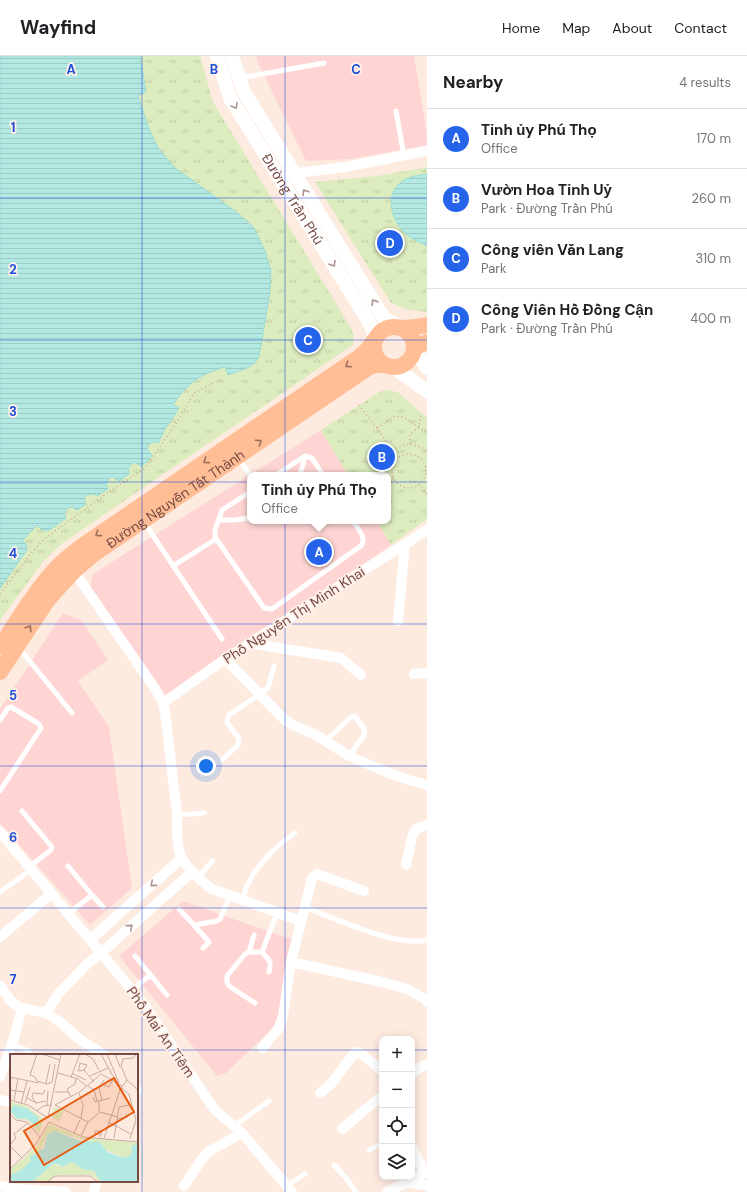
<!DOCTYPE html>
<html lang="en">
<head>
<meta charset="utf-8">
<style>
  :root { --surface:#fff; --page:#f6f6f6; --text:#202124; --muted:#757577; --line:#e0e0e0; --accent:#2563eb }
  body { margin:0; font-family:"DM Sans",sans-serif; background:var(--page); color:var(--text) }
  .controls { position:absolute; right:12px; bottom:12px; display:grid; overflow:hidden; border-radius:8px; box-shadow:0 2px 10px #0003 }
  .controls button { width:36px; height:36px; display:grid; place-items:center; padding:0; border:0; border-bottom:1px solid var(--line); background:var(--surface); color:var(--text); font:20px sans-serif }
  .you { position:absolute; left:206px; top:710px; width:14px; height:14px; margin:-10px; border:3px solid #fff; border-radius:50%; background:#1a73e8; box-shadow:0 0 0 6px #1a73e833 }
  .badge { display:grid; place-items:center; width:26px; height:26px; border-radius:50%; background:var(--accent); color:#fff; font-size:13px; font-weight:700 }
  .pin { position:absolute; translate:-50% -50%; border:2px solid #fff; box-shadow:0 1px 4px #0006 }
  .popup { position:absolute; left:247px; top:416px; width:144px; height:52px; box-sizing:border-box; display:grid; place-content:center; border-radius:8px; background:var(--surface); filter:drop-shadow(0 1px 3px #0005); font-size:13px; white-space:nowrap; color:var(--muted) }
  .popup b { font-size:15px; color:var(--text) }
  .popup::after { content:''; position:absolute; left:50%; top:100%; margin-left:-8px; border:8px solid transparent; border-top-color:var(--surface) }
  .list { margin:0; padding:0; list-style:none }
  h2 { display:flex; justify-content:space-between; align-items:center; height:52px; margin:0; padding:0 16px; font-size:17px }
  h2 small { font-size:13px; font-weight:400; color:var(--muted) }
  .list li { display:grid; grid-template-columns:26px 1fr auto; gap:12px; align-items:center; box-sizing:border-box; height:60px; padding:0 16px; border-top:1px solid var(--line) }
  .list b { display:block; font-size:15px; white-space:nowrap }
  .list p { margin:0; font-size:13px; white-space:nowrap; color:var(--muted) }
  .list em { font-size:13px; font-style:normal; color:var(--muted) }
  .icon { flex:none; width:22px; height:22px; fill:none; stroke:currentColor; stroke-width:2; stroke-linecap:round; stroke-linejoin:round }
  .map { position:relative; flex:none; width:427px; height:1136px; overflow:hidden }
  header { display:flex; align-items:center; gap:24px; box-sizing:border-box; height:56px; padding:0 20px; background:var(--surface); border-bottom:1px solid var(--line) }
  header strong { font-size:19px }
  nav { display:flex; gap:22px; margin-inline-start:auto; font-size:14px }
  main { display:flex }
  aside { flex:1; background:var(--surface) }
  .map>svg:first-child { display:block }
  .commercial { fill:#ffd5d3 }
  .park { fill:url(#park-tufts) }
  .water { fill:url(#water-rules); stroke:#99dcd5 }
  .lines { fill:none; stroke-linecap:round; stroke-linejoin:round }
  .path { stroke:#daa299; stroke-width:1.5; stroke-dasharray:1 3; stroke-linecap:butt }
  .lane { stroke:#fff; stroke-width:5 }
  .street { stroke:#fff; stroke-width:10 }
  .secondary { stroke:#fff; stroke-width:14 }
  .primary { stroke:#ffbe96; stroke-width:16 }
  .oneway { stroke:#ad938f }
  .oneway2 { stroke:#a06e5d }
  .grid { fill:none; stroke:#1d4ed8; stroke-width:1; stroke-opacity:0.55 }
  .labels { text-anchor:middle; stroke-width:3.5; stroke-linejoin:round; paint-order:stroke }
  .street-label { font-size:14px; fill:#774b45; stroke:#fff0e8 }
  .inset-road { fill:none; stroke:#c8aba2; stroke-width:1 }
  .view { fill:#e8590c; fill-opacity:0.15; stroke:#e8590c; stroke-width:2 }
  .inset-edge { fill:none; stroke:#774b45; stroke-width:2 }
  .grid-label { font-size:13px; text-anchor:middle; font-weight:bold; fill:#1d4ed8; stroke:#fff0e8; stroke-width:3.5; stroke-linejoin:round; paint-order:stroke }
</style>
</head>
<body>
<header>
<strong>Wayfind</strong>
<nav><a>Home</a><a>Map</a><a>About</a><a>Contact</a></nav>
</header>
<main>
<div class="map">
<svg width="427" height="1136" viewBox="0 0 427 1136">
  <defs>
    <pattern id="park-tufts" width="24" height="20" patternUnits="userSpaceOnUse"><rect width="24" height="20" fill="#dcecbe"/><path d="M3 7l-1-3M5 7V3M7 7l1-3M15 17l-1-3M17 17v-4M19 17l1-3" fill="none" stroke="#c0cca5"/></pattern>
    <pattern id="water-rules" width="6" height="5" patternUnits="userSpaceOnUse"><rect width="6" height="5" fill="#b3e9e3"/><path d="M0 2.5h6" fill="none" stroke="#9ec9c4"/></pattern>
  </defs>
  <rect width="100%" height="100%" fill="#feebe0"/>
  <path class="commercial" d="M256,0H414L427,78V89L351,103L306,105L257,5Z
    M321,374L348,419H250V465H377L391,489L326,533L164,641L90,532L93,518Z
    M63,557L81,564L108,604L78,625L109,671L132,832L90,869L0,767V653Z
    M183,845L293,884L278,962L272,973L226,1017L217,1020L119,900Z"/>
  <path class="park" d="M140,0H200L213,46L351,272L354,279L353,289L61,488L43,506L0,564V532L27,494L26,488L22,485L37,469L66,462C62,455 67,449 75,452L85,448C81,439 90,435 97,440L107,433L106,429L109,422L113,421L116,423L129,418L128,413L132,407L139,408L152,399C148,396 148,394 148,389L152,386L159,387L165,373L179,352L173,348L181,337L193,326L208,316L259,300L261,289L270,235L271,215L265,195L254,172L239,158L175,112L158,92L149,73L138,40L146,36Z
    M427,111V256H425L405,253L391,247L315,126L377,120Z
    M390,334L399,337L427,362V463L391,489L377,465H388V419H348L321,374L381,335Z"/>
  <path class="water" d="M0,0H140L146,36L138,40L149,73L158,92L175,112L239,158L254,172L265,195L271,215L270,235L261,289L259,300L255,307L247,312L228,319L225,311C200,318 188,327 173,348L179,352L165,373L158,387C154,385 152,386 148,389C147,394 148,396 152,399L148,405L141,410L136,407H132L128,413L129,418L119,425L113,421L109,422L106,429L108,433L97,440C90,435 81,440 86,448L77,454L72,451C65,452 63,456 66,462L48,475L41,473L37,469L22,485L26,488L27,494L0,532Z
    M427,118V190C420,186 411,183 406,178C390,163 383,135 406,123C412,120 420,119 427,118Z"/>
  <g class="lines">
    <path class="path" d="M359,349L377,372L397,403
      M377,372L395,360L403,361L427,376
      M410,388V378L419,371L420,361L423,358
      M392,394C408,387 411,386 427,394
      M392 415a17 17 0 1 1 34 0a17 17 0 1 1-34 0Z
      M388,424L394,422
      M419,428L427,439
      M0,538L32,496L43,484L106,438L145,412L175,369L194,337L220,324"/>
    <path class="lane" d="M240,22L324,7
      M396,55L404,100
      M238,402L250,419
      M276,419L305,400L312,402L323,419
      M300,419L305,400
      M250,436L222,454L215,474V481L264,552L272,553L362,489C366,480 357,472 353,465
      M218,464H234L250,462
      M144,466L222,583
      M173,510L216,483
      M19,592L72,657
      M258,636L264,634L268,632L274,610
      M0,664L8,652L11,651L39,668L41,672L0,735
      M325,685L351,661L355,660L365,675L364,679L349,700
      M222,704L238,689L239,683L227,666L228,662L230,658L260,638
      M22,755L52,791L51,794L29,811
      M177,759L204,757
      M68,810L92,839
      M198,822L212,805
      M0,836L31,814
      M243,844C244,839 245,834 247,830C257,809 276,790 295,777
      M305,851C334,862 398,892 427,884
      M179,853L194,869L217,865L220,863L230,840
      M68,858L92,839L103,851
      M194,869L209,886L203,892
      M249,896L254,879
      M262,896C269,904 272,905 269,916
      M135,900L167,939
      M132,934L150,919
      M255,947L229,930L227,926V920L245,898L249,896H262L277,857
      M12,989L29,995
      M234,1070L269,1045
      M369,1094L382,1088
      M334,1109L346,1122L356,1136
      M288,1129L305,1118"/>
    <path class="street" d="M289,118L345,111L427,95
      M71,511L156,634L163,647L165,656C169,689 173,723 177,757C178,771 175,789 182,802C189,815 201,825 212,833L301,865
      M398,565L405,488
      M249,587L341,602L361,619
      M225,603L276,655L285,664L293,669L316,679L349,700L386,716L412,725L427,729
      M414,618L427,617
      M163,647L225,603L427,474
      M0,776L146,951L214,1053L242,1077L292,1136
      M406,809L412,781L416,773L427,769
      M0,881L51,838
      M90,884L182,802
      M291,906L382,926L407,933L425,943L427,946
      M0,930L11,945L16,949L22,952L46,957L59,965L78,982L104,999
      M46,957L59,937L88,907L101,897L192,816
      M262,992L279,972L283,960L291,906L312,822L317,818L364,835
      M412,1017L424,1009
      M0,1021L13,985L22,952
      M137,1033V1034
      M320,1037L331,1028L352,1000L357,996L363,999L382,1015
      M0,1044L11,1046
      M342,1073L379,1042
      M412,1091L425,1117
      M406,1127L427,1129
      M0,1130L16,1133L66,1136
      M184,1130L202,1103L208,1096L242,1077
      M94,1136L97,1125
      M387,1136L427,1116"/>
    <g class="secondary">
      <path id="s1" d="M217,0L230,42L368,264L376,282"/>
      <path d="M232,0L244,36L380,256L384,262L401,272"/>
      <path d="M414,292L427,312"/>
      <path d="M393,311L427,335"/>
    </g>
    <g class="primary">
      <circle cx="394" cy="291" r="20"/>
      <path d="M401,272L416,271L427,269"/>
      <path d="M414,292L427,286"/>
      <path d="M0,591C16,567 31,541 50,519C60,507 72,497 85,488L359,301L367,294L376,282"/>
      <path id="s2" d="M0,616L47,545L61,529L74,515L94,498L368,312L375,309H385"/>
    </g>
  </g>
  <defs><path id="oneway-chevron" d="M-2-3.5L2.5 0L-2 3.5" fill="none" stroke-width="1.6" stroke-linecap="round" stroke-linejoin="round"/></defs>
  <g class="oneway">
    <use href="#oneway-chevron" transform="translate(235 50) rotate(59)"/>
    <use href="#oneway-chevron" transform="translate(305 136) rotate(-122)"/>
    <use href="#oneway-chevron" transform="translate(333 208) rotate(58)"/>
    <use href="#oneway-chevron" transform="translate(374 246) rotate(-122)"/>
    <use href="#oneway-chevron" transform="translate(153 828) rotate(139)"/>
    <use href="#oneway-chevron" transform="translate(130 871) rotate(-41)"/>
  </g>
  <g class="oneway2">
    <use href="#oneway-chevron" transform="translate(348 309) rotate(146)"/>
    <use href="#oneway-chevron" transform="translate(259 386) rotate(-34)"/>
    <use href="#oneway-chevron" transform="translate(206 405) rotate(146)"/>
    <use href="#oneway-chevron" transform="translate(98 478) rotate(146)"/>
    <use href="#oneway-chevron" transform="translate(29 572) rotate(-56)"/>
  </g>
  <path class="grid" d="M142,0V1136M285,0V1136M0,142H427M0,284H427M0,426H427M0,568H427M0,710H427M0,852H427M0,994H382M412,994H427"/>
  <g class="labels">
    <g class="street-label">
      <text dy="5" stroke="none"><textPath href="#s1" startOffset="163">Đường Trần Phú</textPath></text>
      <text dy="5" stroke="none"><textPath href="#s2" startOffset="250">Đường Nguyễn Tất Thành</textPath></text>
      <text transform="translate(294 559) rotate(-33)" y="5">Phố Nguyễn Thị Minh Khai</text>
      <text transform="translate(161 976) rotate(55)" y="5">Phố Mai An Tiêm</text>
    </g>
  </g>
  <g transform="translate(10 998)">
    <rect width="128" height="128" fill="#feebe0"/>
    <path d="M0,48L15,51L34,65L29,80L18,66L7,65L0,58ZM44,53L54,57L49,68L42,63ZM39,70L70,83L128,89V91H122L121,101L113,104L81,88L48,78L36,83L30,98L23,100L22,107L10,117L0,121V116L27,92ZM62,108L73,115L85,117L86,121L92,128L81,121H48L36,128H22L43,110L53,113Z" fill="#dcecbe"/>
    <path d="M4,51L16,54L28,63V73L17,65L6,64L0,57ZM45,77L71,87L89,88L98,98L113,104L121,101L122,91H128V128H92L86,121L85,117L73,115L62,108L52,113L48,110H43L22,128H0V121L10,117L21,107L20,103L34,94L37,81Z" fill="#b3e9e3"/>
    <path class="inset-road" d="M27,0L20,21L25,23L27,27L37,30L42,28M32,0L50,6M75,0L83,5L89,16M91,0L105,26M97,0L109,29M105,0L110,13M127,0L123,4L113,5L111,12L117,26L128,36M69,9L77,11L74,16M70,10L68,17L74,16M74,16L84,28M48,19L68,25L76,32M63,20L76,26M80,22L98,14M0,23L29,29M61,23L70,0M42,28L45,10M36,29L40,10M94,31L99,33L103,25M78,32L84,36L87,47M111,34L119,40L126,66L120,85M0,36L14,38M0,36L1,23M45,38H59M69,39L73,51L71,65M61,43L57,35L65,30L66,25M83,43L85,48L100,44M17,44L26,49L36,47M0,46L18,51L38,64L51,0M4,46L8,25M92,46L89,34L94,26M11,49L17,27M15,49L20,33M26,49L22,43L23,39L33,40L35,36M37,51L38,37M45,51L71,37L91,20L112,32M45,51L78,68M27,57L33,52L42,51M90,58L108,63M0,60L6,66L17,68L30,83M108,65L117,63L116,60M98,68L121,80M64,79L70,66M71,82L78,68L89,59V47M90,83L91,80H85V77H92L91,80M94,84L110,36L117,26M104,84L109,53L120,51M0,91L6,84L4,80L18,69M0,92L12,104M0,115L26,90L39,68L73,83L128,88M37,128L45,122H80L88,128"/>
    <path class="view" d="M104,24L124,58L34,111L14,77Z"/>
    <rect width="128" height="128" class="inset-edge"/>
  </g>
  <g class="grid-label">
    <text x="71" y="18">A</text>
    <text x="214" y="18">B</text>
    <text x="356" y="18">C</text>
    <text x="13" y="76">1</text>
    <text x="13" y="218">2</text>
    <text x="13" y="360">3</text>
    <text x="13" y="502">4</text>
    <text x="13" y="644">5</text>
    <text x="13" y="786">6</text>
    <text x="13" y="928">7</text>
  </g>
</svg>
<div class="controls">
<button>+</button>
<button>−</button>
<button><svg class="icon" aria-label="locate" viewBox="0 0 24 24"><circle cx="12" cy="12" r="6"/><path d="M12 2v4M12 18v4M2 12h4M18 12h4"/></svg></button>
<button><svg class="icon" aria-label="layers" viewBox="0 0 24 24"><path d="M12 4l9 5-9 5-9-5zM3 14l9 5 9-5"/></svg></button>
</div>
<div class="you"></div>
<div class="pin badge" style="left:319px;top:496px">A</div>
<div class="popup"><b>Tỉnh ủy Phú Thọ</b>Office</div>
<div class="pin badge" style="left:382px;top:401px">B</div>
<div class="pin badge" style="left:308px;top:284px">C</div>
<div class="pin badge" style="left:390px;top:187px">D</div>
</div>
<aside>
<h2>Nearby<small>4 results</small></h2>
<ul class="list">
<li><span class="badge">A</span><div><b>Tỉnh ủy Phú Thọ</b><p>Office</p></div><em>170 m</em></li>
<li><span class="badge">B</span><div><b>Vườn Hoa Tỉnh Uỷ</b><p>Park · Đường Trần Phú</p></div><em>260 m</em></li>
<li><span class="badge">C</span><div><b>Công viên Văn Lang</b><p>Park</p></div><em>310 m</em></li>
<li><span class="badge">D</span><div><b>Công Viên Hồ Đồng Cận</b><p>Park · Đường Trần Phú</p></div><em>400 m</em></li>
</ul>
</aside>
</main>
</body>
</html>
